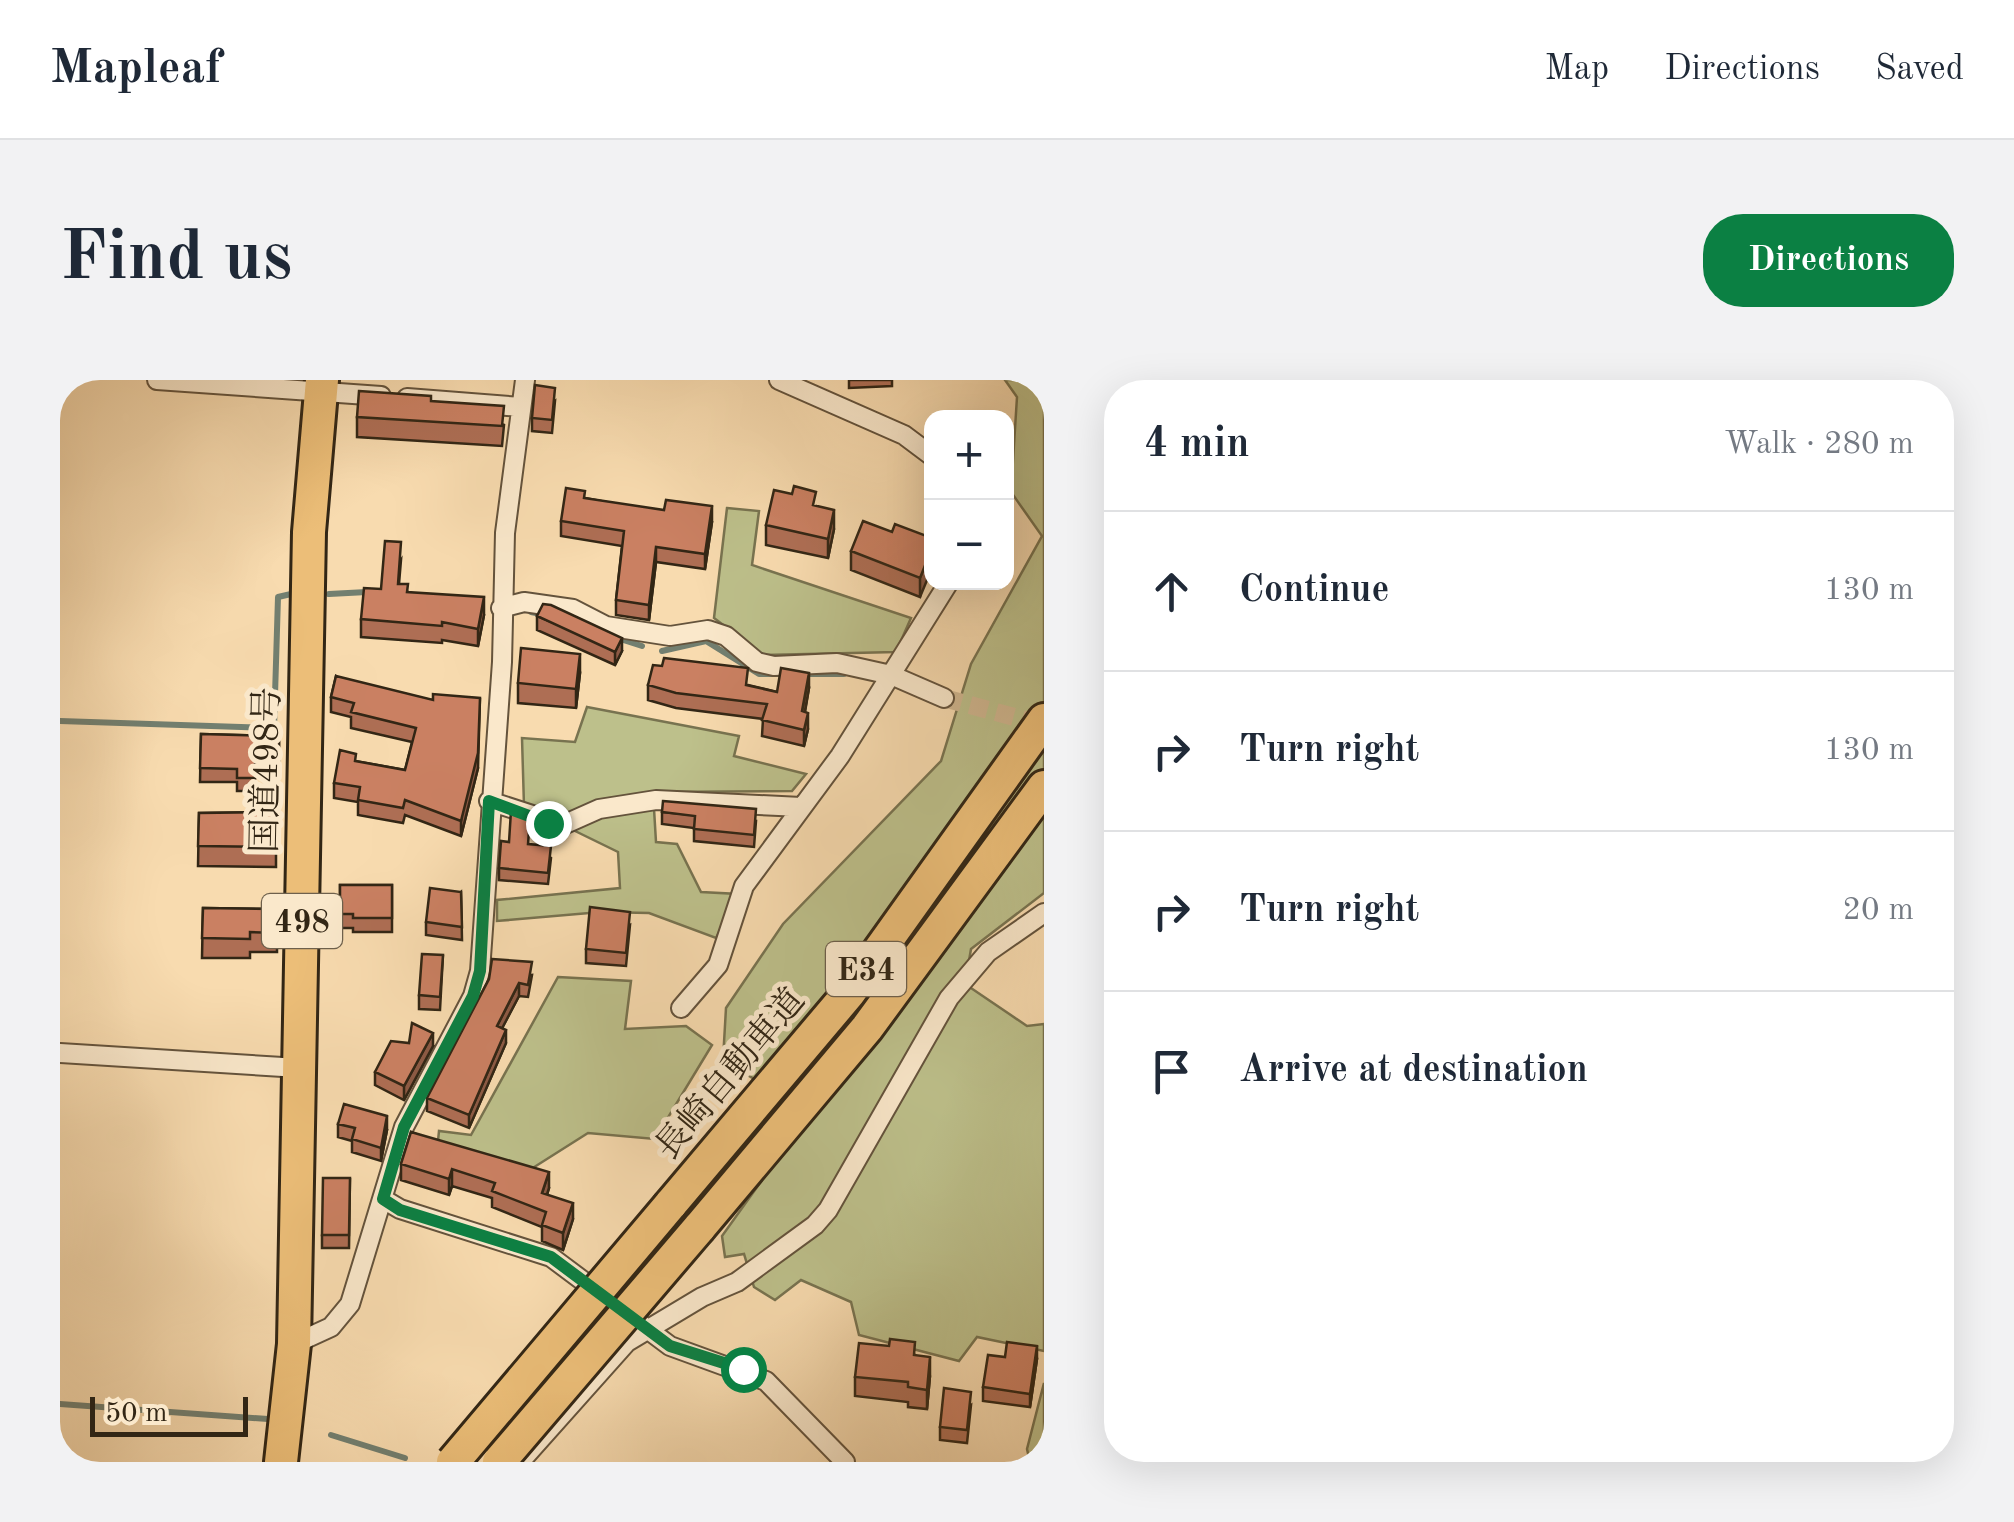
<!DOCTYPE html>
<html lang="en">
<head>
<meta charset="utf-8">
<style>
  :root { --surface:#fff; --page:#f2f2f3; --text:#1f2937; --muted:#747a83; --line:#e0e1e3; --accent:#0b8043 }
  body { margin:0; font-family:"Old Standard TT","Noto Serif JP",serif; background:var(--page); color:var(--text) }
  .controls { position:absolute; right:30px; top:30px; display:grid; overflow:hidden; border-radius:20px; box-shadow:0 10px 40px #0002 }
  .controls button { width:90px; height:90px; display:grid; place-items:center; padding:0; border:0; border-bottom:2px solid var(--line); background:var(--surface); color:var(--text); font:50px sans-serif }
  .scale { position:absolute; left:30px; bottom:25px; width:158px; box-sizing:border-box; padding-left:10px; border:5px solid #322615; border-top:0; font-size:28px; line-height:35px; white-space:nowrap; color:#322615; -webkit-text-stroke:8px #fae8cb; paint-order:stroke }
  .stop { position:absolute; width:30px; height:30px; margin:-22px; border:8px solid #0b8043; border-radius:50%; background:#fff }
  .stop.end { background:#0b8043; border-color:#fff; box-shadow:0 2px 10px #0008 }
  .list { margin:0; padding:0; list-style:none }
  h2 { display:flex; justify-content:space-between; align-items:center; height:130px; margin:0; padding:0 40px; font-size:42px }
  h2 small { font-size:32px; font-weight:400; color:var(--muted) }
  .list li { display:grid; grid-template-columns:65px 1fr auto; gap:30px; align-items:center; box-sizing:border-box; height:160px; padding:0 40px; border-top:2px solid var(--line) }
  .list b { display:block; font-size:38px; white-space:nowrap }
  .list em { font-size:32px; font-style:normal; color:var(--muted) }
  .icon { flex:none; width:55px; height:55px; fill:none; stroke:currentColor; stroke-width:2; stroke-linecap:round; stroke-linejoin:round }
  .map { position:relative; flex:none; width:984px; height:1082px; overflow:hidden; border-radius:40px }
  header { display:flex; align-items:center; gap:60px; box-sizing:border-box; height:140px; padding:0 50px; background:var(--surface); border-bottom:2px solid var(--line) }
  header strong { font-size:48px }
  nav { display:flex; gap:55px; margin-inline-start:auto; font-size:35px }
  .intro { display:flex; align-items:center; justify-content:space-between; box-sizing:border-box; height:240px; padding:0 60px }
  h1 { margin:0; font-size:70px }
  .button { padding:25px 45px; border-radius:40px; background:var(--accent); color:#fff; font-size:35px; font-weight:700 }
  main { display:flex; gap:60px; padding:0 60px }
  aside { flex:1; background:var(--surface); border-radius:40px; box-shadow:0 10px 40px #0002 }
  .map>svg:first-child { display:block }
  .green { fill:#bdc08b; stroke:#787350; stroke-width:2.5 }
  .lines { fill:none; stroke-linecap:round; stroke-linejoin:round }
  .stream { stroke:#727f70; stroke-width:6 }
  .street-tunnel { stroke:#d0b790; stroke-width:18; stroke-dasharray:18 9; stroke-linecap:butt }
  .street-casing { stroke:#64533c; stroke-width:22 }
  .highway-casing { stroke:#322615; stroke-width:38 }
  .street { stroke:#fae8cb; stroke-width:18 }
  .highway { stroke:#ecbe78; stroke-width:32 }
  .highway-bridge-casing { stroke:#322615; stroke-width:38; stroke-linecap:butt }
  .highway-bridge { stroke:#ecbe78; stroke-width:32 }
  .wall { fill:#ae6e54; stroke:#322615; stroke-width:2.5 }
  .shaded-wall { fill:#8d5a45; stroke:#322615; stroke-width:2.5 }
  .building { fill:#ca8062; stroke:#322615; stroke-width:2.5 }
  .route { stroke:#0b8043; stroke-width:12 }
  .labels { text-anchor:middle; stroke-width:10; stroke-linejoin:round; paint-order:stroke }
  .shield { fill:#fae8cb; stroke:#6e604c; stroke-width:2.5 }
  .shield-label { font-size:32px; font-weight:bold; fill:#322615 }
  .street-label { font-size:35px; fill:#322615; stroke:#fae8cb }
</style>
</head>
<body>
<header>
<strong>Mapleaf</strong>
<nav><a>Map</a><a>Directions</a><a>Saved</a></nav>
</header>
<div class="intro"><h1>Find us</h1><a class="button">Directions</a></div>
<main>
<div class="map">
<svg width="984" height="1082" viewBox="0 0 984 1082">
  <rect width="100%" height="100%" fill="#f8dbaf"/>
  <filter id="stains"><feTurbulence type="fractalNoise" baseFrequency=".002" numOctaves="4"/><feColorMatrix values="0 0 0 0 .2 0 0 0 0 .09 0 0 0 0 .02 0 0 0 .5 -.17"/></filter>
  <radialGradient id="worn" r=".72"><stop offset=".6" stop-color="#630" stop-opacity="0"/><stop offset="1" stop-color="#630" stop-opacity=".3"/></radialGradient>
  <path class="green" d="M945,0H984V513L911,569L905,604L967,646L984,644V971L917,957L899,981L799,955L791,922L741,900L715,920L694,907L684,874L665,877L662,856L750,733L663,680L666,628L723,544L881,381L911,284L982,156L951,112L957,17Z
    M667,128L699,131L692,185L851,238L836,272L703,275L654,238Z
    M527,327L679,356L674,376L746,394L732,411L593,412L596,462L617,464L641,512L678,514L656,558L589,533L541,532L437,541V520L560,508L558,472L464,426L462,358L515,362Z
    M498,597L571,601L565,649L626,646L652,665L595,759L528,753L468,791L377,771L379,751L411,755Z
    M984,1003V1082H970L967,1069Z"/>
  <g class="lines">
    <path class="stream" d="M269,214L307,212
      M471,232L486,235
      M554,257L582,266
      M602,271L646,261L699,294H718
      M740,294H784
      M0,341L214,348L218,217L231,214
      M0,1024L208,1039
      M271,1055L345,1078"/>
    <path class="street-tunnel" d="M884,318L984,345"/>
    <defs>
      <path id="street" d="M97,0L321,16
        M719,0L844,55L872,76
        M347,18L461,27
        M441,228L464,222L513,229L546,246L610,256L648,250L666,256L697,282L714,286L777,283L831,295L884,318
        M429,421L503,445L539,429L596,420L741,427
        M621,628L658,585L684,506L780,376L889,202
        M0,673L239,688
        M323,819L340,829L491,877L610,966L706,1001L785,1082
        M234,964L271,947L290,924L344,747L413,616L420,591L442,282L445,153L465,0
        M460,1082L567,962L642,917L677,902L755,845L768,830L889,618L928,572L984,533"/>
      <path id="highway" d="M610,825L789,613L984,340
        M639,848L807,648L984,407
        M221,1082L234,964L249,152L262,0"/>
    </defs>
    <use href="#street" class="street-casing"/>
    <use href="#highway" class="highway-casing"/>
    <use href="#street" class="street"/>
    <use href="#highway" class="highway"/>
    <defs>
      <path id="highway-bridge" d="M393,1082L610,825
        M439,1082L639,848"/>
    </defs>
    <use href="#highway-bridge" class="highway-bridge-casing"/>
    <use href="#highway-bridge" class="highway-bridge"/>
  </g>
  <path class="wall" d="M789,0H832V6L789,8Z
    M371,21L444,45L442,66L297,57V37Z
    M495,21L492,53L472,51V38Z
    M525,118L652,142L645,189L596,182L589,240L556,235V220L562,166L501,156V141Z
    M756,126L774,149L768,178L706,165V145Z
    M832,152L872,158L860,217L791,190V171Z
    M341,180L339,204L348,212L424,235L418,266L382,260V263L301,257V239Z
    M477,236L562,271L555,285L477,250Z
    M520,293L516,328L458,323V303Z
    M276,296L418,388L401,456L345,435L343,443L298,435V422L274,418V403L296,381L345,390L352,362L291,348V337L271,332V317Z
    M588,305H688L717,312L749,308L745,332L748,349L744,366L702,356L703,339L616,328L588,320Z
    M141,354L219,356V397H195V411H177V402H140Z
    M216,432V487L138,486L139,433Z
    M602,432L696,441L694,467L634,461V448L602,444Z
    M469,464L491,478L488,504L439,500V488Z
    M280,505H332V552H293V548H280Z
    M401,512L402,560L366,555V542Z
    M143,528L217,529V572H190V578H142Z
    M570,545L566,586L526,583V569Z
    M383,575L380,630L359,629V615Z
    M472,595L468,617L459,616L442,648L446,663L409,748L367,731V718L429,599Z
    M349,663L373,666L344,720L315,705V692Z
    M278,744L327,750L321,781L292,772V761L278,757Z
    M351,752L489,808L487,815L513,839L503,870L482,861V847L432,827V818L392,806L389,815L341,800V784Z
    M290,798L289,868H262V855Z
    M855,975L870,996L867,1029L848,1027V1022L795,1016V997Z
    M945,977L977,979L970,1027L923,1021V1007Z
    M911,1025L907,1063L880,1060V1047Z"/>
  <path class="shaded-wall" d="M652,126V142L645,189V174Z
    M774,130V149L768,178V159Z
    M596,167V182L589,240V225Z
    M872,168V188L860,217V198Z
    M424,217V235L418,266V249Z
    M562,258V271L555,285V272Z
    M520,274V293L516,328V309Z
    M749,293V308L742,347V331Z
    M420,318L418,388L401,456V441Z
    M748,333V349L744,366V350Z
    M459,603V616L437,658V646Z
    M446,650V663L409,748V735Z
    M373,653V666L344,720V706Z
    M327,736V750L321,781V768Z
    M392,789V806L389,815V799Z
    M489,792V808L482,830V813Z
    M513,823V839L503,870V853Z
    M977,966V979L970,1027V1014Z
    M870,977V996L867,1029V1010Z"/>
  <path class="building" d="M475,5L495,8L492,40L472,38Z
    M299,11L371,16V21L444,26L442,46L297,37Z
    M734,106L756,112L753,125L774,130L768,159L706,145L714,110L732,114Z
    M506,108L525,111L524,118L604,130L606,120L652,126L645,174L596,167L589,225L556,220L564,151L501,141Z
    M803,141L832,152L835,144L872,158V168L860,198L791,171Z
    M325,161L341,162L338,204H348L347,212L424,217L418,249L382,242V246L301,239L304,208L321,209Z
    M483,224L491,225L562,258L555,272L477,236Z
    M461,268L520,274L516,309L458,303Z
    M604,278L688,288L686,305L717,312L721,288L749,293L742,331L748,333L744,350L702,340L707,324L616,313L588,305L593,285L602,286Z
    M276,296L373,320V314L420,318L418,373L401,441L345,420L343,428L298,420L300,407L274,403L280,370L296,374L295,381L345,390L356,348L291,332L294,323L271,317Z
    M141,354L219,356V384H195V398H177V389L140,388Z
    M603,421L696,429L694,455L634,449L635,436L602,432Z
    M451,431L470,438L468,464L491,466L488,493L439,488L441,461L449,462Z
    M216,432V467L138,466L139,433Z
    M280,505H332V538H293V534H280Z
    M370,508L401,512L402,547L366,542Z
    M530,527L570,532L566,573L526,569Z
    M143,528L217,529V553L190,552V559L142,558Z
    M362,574L383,575L380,617L359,615Z
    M432,579L472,582L468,605L459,603L437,646L446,650L409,735L367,718L429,599Z
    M352,643L373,653L344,706L315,692L331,661L349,663Z
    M284,724L327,736L321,768L292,759L295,748L278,744Z
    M351,752L489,792L482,813L513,823L503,853L482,845L486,832L432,811L435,803L392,789L389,799L341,784Z
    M263,798H290L289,855H262Z
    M830,959L855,962L854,975L870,977L867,1010L848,1007V1002L795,997L799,963L829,966Z
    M947,962L977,966L970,1014L923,1007L928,975L945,977Z
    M884,1008L911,1012L907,1050L880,1047Z"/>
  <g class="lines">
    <path class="route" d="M488,443L429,421L420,591L413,616L344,747L323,819L340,830L491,877L610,966L683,989"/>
  </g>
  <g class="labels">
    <g class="shield">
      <rect x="202" y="514" width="80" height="54" rx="8"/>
      <rect x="766" y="562" width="80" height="54" rx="8"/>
    </g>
    <g class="shield-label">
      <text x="242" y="552">498</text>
      <text x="806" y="600">E34</text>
    </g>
    <g class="street-label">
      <text transform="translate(205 390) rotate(-89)" y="12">国道498号</text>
      <text transform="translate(669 693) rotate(-50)" y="12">長崎自動車道</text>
    </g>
  </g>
  <rect width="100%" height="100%" filter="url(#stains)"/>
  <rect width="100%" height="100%" fill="url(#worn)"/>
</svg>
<div class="controls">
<button>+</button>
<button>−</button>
</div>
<div class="scale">50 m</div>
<div class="stop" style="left:683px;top:989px"></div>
<div class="stop end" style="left:488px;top:443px"></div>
</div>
<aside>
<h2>4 min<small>Walk · 280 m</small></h2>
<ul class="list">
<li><svg class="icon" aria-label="ahead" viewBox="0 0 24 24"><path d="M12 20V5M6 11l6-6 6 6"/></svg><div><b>Continue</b></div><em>130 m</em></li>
<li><svg class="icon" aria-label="right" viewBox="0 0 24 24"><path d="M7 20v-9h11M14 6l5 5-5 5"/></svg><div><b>Turn right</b></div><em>130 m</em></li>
<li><svg class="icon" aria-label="right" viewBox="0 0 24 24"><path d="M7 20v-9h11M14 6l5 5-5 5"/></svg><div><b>Turn right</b></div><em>20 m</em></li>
<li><svg class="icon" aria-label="arrive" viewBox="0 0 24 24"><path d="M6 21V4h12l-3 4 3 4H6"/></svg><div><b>Arrive at destination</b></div></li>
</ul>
</aside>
</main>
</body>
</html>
